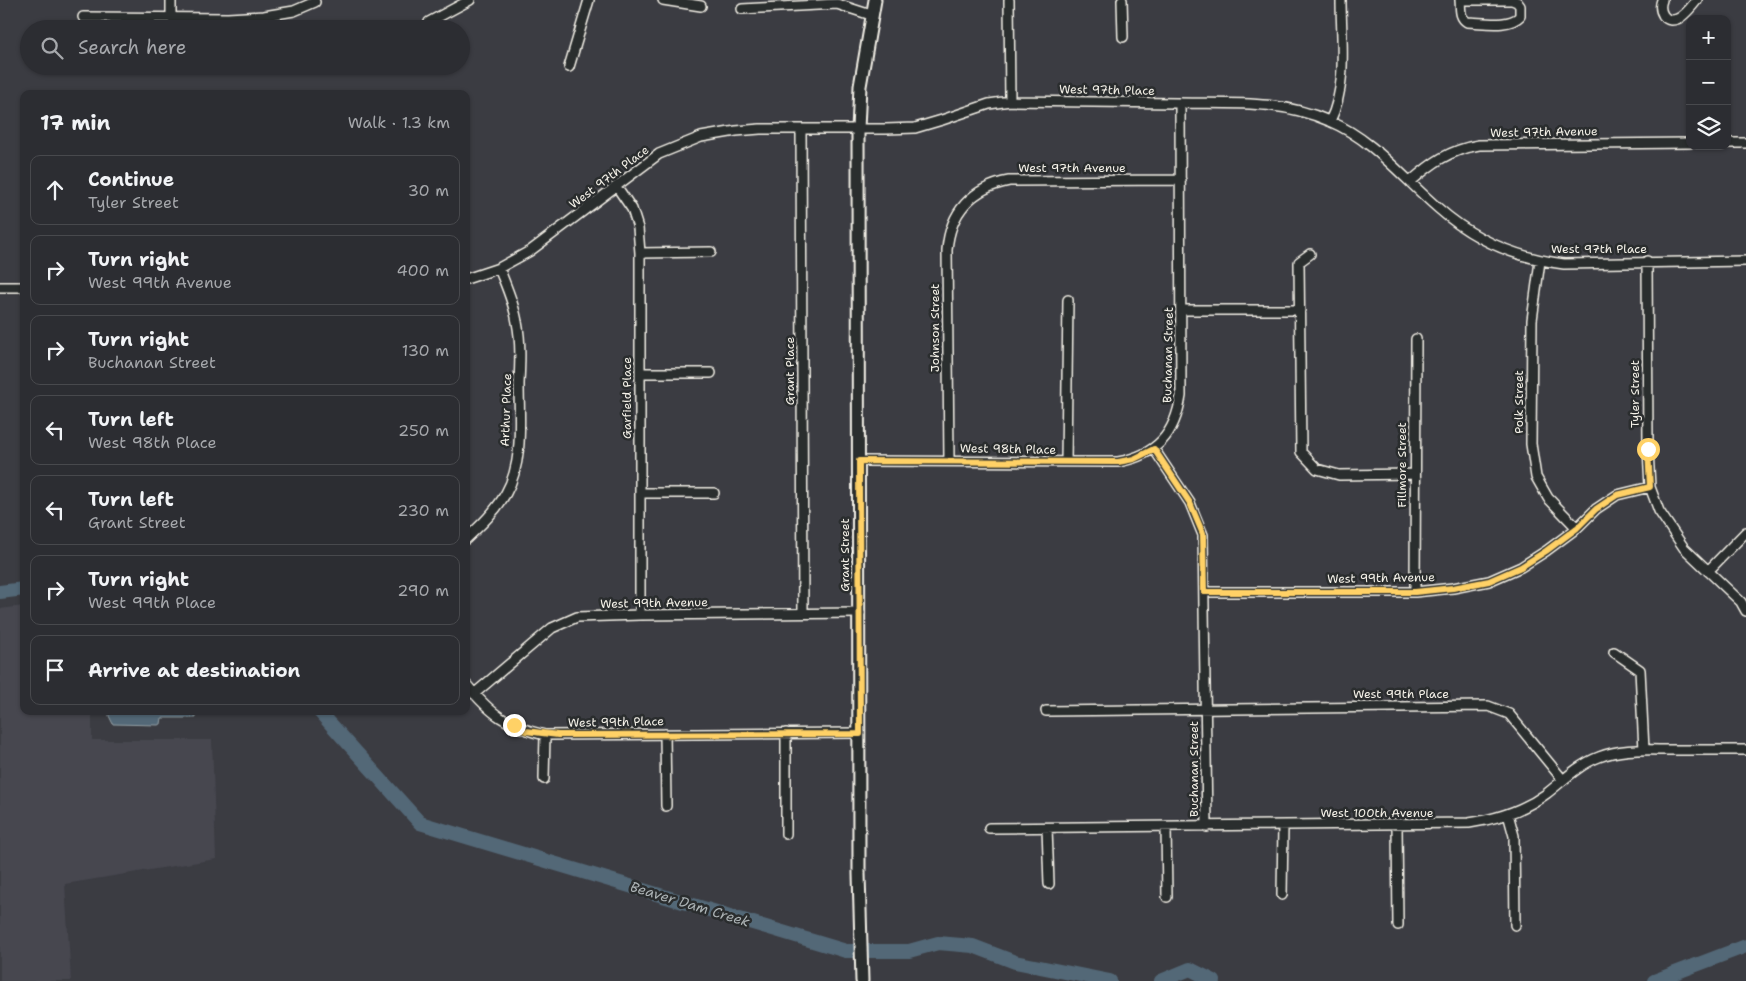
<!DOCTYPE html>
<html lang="en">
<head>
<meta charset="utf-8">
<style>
  :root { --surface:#2c2d32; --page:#34353a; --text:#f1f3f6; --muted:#a6a8ac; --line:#48494d }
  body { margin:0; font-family:"Shantell Sans",sans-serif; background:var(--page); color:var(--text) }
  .controls { position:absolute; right:15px; top:15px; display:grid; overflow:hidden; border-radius:10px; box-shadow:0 1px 4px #0004 }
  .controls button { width:45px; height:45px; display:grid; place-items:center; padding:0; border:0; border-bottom:1px solid var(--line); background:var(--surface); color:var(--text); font:25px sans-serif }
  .stop { position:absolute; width:15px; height:15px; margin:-11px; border:4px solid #ffd166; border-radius:50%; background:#fff }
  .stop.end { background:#ffd166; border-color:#fff; box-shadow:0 1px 5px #0008 }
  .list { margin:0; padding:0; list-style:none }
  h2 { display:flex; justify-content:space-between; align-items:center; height:65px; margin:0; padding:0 20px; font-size:21px }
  h2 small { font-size:16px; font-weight:400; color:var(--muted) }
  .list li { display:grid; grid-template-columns:32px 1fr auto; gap:15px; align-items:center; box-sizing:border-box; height:70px; margin:0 10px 10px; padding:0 10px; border:1px solid var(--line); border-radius:10px }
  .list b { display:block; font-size:19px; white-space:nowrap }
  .list p { margin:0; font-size:16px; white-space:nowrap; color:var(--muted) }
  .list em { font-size:16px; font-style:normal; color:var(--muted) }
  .icon { flex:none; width:28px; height:28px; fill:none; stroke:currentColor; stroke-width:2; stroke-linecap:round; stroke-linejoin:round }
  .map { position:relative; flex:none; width:1746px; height:981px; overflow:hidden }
  .search { position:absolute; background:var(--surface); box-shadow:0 1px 4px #0004; left:20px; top:20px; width:450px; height:55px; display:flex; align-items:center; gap:12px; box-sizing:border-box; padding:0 18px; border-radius:28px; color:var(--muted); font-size:19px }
  .panel { position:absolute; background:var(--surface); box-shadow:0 1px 4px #0004; left:20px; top:90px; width:450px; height:625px; border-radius:10px }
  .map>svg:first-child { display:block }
  .built { fill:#474750 }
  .water { fill:#536877; stroke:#939fa4 }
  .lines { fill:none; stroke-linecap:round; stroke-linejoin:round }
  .river { stroke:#536877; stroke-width:14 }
  .minor-casing { stroke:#f4f1e8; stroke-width:12 }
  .tertiary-casing { stroke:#f4f1e8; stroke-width:15 }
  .minor { stroke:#2a2d2e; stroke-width:9 }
  .tertiary { stroke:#2a2d2e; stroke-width:11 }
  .route { stroke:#ffd166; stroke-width:6 }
  .labels { text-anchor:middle; stroke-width:5; stroke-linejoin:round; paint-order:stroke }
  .street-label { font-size:12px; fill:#f4f1e8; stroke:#2a2d2e }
  .water-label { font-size:14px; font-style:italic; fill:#acb3b5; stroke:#2a2d2e }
</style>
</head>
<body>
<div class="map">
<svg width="1746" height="981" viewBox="0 0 1746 981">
  <rect width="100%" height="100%" fill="#3b3c42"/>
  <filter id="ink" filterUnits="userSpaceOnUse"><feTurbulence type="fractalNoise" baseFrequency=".02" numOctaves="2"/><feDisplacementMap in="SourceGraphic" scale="10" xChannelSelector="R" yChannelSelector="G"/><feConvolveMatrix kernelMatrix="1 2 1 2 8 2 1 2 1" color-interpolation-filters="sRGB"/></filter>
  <g filter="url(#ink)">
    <path class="built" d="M24,606V711H92V740H212L216,859L65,884L71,981H0V609Z"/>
    <path class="water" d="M109,711H195L196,718H162L161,724L158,725L113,724L109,716Z"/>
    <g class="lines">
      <path class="river" d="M0,592L24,589
        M319,711L420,823L846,951H909L938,943L973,946L1015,962L1110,981
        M1161,981L1190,969L1214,981
        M1654,981L1746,946"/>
      <defs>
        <path id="minor" d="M171,0V18
          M663,0L701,6
          M1009,0L1010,101
          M1122,0L1123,37
          M1460,0C1461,9 1459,17 1467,22C1482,22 1509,28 1520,16V6L1517,2L1512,0H1460
          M1662,0C1658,10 1664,24 1677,19C1684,17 1692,6 1697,0
          M742,9L837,4L871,15
          M83,17L228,18L264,16L294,11L315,2
          M429,22L470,0
          M569,67L589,0
          M1330,121C1348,85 1341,39 1341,0
          M801,129L803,613
          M1727,143H1746
          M1410,182C1432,163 1449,150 1479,145L1690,143
          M617,187L632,209L638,228L640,253V615
          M640,253L711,252
          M1310,254L1299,262L1301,452L1317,469L1339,475L1414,474
          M1540,261L1532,320L1531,444L1536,477L1548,498L1577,528
          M1647,261L1648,449L1650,487L1659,511L1684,548L1741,602L1746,611
          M466,279L499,268L530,251L659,154L701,137L736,131L760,129H886L915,128L942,120L989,104L1010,101C1065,102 1121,102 1176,103C1230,104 1279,99 1329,121C1373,139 1403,178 1438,208C1474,240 1517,258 1564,264L1746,261
          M0,287H24
          M1181,310H1300
          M640,373H711
          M1154,449L1190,503L1203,535L1207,827
          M859,461L1118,462C1157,455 1175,434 1181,396L1180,103
          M949,461L947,250C950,212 972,188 1009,181L1181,180
          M1066,462L1068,300
          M640,493H714
          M466,539C481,525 496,511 506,493C524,461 519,419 519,384C520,363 521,342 517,322C514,303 506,286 499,268
          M1708,571L1746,532
          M1204,592H1415L1453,588L1489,581L1521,567L1546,551L1577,528L1596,509L1617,495L1650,487
          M1415,592L1416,339
          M1614,652L1640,670L1644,750
          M466,684C491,714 506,726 545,735L860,733
          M474,694L552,628L577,617L640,615L860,613
          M1046,711L1488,706L1509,714L1563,780
          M786,733V834
          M665,734L666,806
          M544,779L545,735
          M1508,814L1514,836L1515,925
          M1397,825L1398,925
          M1166,827L1167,897
          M989,828L1469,823C1497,819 1523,811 1546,794C1563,781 1578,765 1599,757C1621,748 1646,750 1670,750C1695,750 1721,750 1746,750
          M1047,828L1049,884
          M1282,895L1283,826"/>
        <path id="tertiary" d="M862,981L859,874L858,129L860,86L875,0"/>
      </defs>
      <use href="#minor" class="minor-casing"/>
      <use href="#tertiary" class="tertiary-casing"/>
      <use href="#minor" class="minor"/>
      <use href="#tertiary" class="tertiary"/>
    </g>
  </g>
  <g class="lines" filter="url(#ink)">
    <path class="route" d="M514,725L526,731L558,735L860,734L859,461L1118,462L1134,459L1154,449L1190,503L1203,534L1204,592H1415L1453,588L1489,581L1521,567L1546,551L1577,528L1596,509L1617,495L1650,487L1648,449"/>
  </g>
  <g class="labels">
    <g class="street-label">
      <text transform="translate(1107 90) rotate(1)" y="4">West 97th Place</text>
      <text transform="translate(1544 132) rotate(-1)" y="4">West 97th Avenue</text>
      <text x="1072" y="172">West 97th Avenue</text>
      <text transform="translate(609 177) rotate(-37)" y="4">West 97th Place</text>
      <text x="1599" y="253">West 97th Place</text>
      <text transform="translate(935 328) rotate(-90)" y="4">Johnson Street</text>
      <text transform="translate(1168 355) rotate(-89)" y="4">Buchanan Street</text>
      <text transform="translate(790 371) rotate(-90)" y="4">Grant Place</text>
      <text transform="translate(1635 394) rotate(-90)" y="4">Tyler Street</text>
      <text transform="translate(627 398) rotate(-90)" y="4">Garfield Place</text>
      <text transform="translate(1519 402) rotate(-90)" y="4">Polk Street</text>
      <text transform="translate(506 410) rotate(-88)" y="4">Arthur Place</text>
      <text transform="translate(1008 449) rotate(1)" y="4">West 98th Place</text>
      <text transform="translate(1402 465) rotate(-90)" y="4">Fillmore Street</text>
      <text transform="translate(845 555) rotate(-90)" y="4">Grant Street</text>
      <text transform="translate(1381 578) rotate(-1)" y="4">West 99th Avenue</text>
      <text transform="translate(654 603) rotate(-1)" y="4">West 99th Avenue</text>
      <text x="1401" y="698">West 99th Place</text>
      <text transform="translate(616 722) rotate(-1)" y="4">West 99th Place</text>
      <text transform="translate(1194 769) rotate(-90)" y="4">Buchanan Street</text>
      <text x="1377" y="817">West 100th Avenue</text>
    </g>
    <g class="water-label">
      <text transform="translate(690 904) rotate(17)" y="5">Beaver Dam Creek</text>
    </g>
  </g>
</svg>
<div class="controls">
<button>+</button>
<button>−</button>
<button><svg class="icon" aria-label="layers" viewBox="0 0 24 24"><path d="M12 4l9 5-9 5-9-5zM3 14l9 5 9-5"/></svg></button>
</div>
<div class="stop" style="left:1648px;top:449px"></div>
<div class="stop end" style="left:514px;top:725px"></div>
<div class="search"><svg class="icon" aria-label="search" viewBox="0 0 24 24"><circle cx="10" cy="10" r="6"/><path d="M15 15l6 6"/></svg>Search here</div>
<section class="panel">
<h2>17 min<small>Walk · 1.3 km</small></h2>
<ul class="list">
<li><svg class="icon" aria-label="ahead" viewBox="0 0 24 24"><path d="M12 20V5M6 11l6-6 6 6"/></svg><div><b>Continue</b><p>Tyler Street</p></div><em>30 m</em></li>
<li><svg class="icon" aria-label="right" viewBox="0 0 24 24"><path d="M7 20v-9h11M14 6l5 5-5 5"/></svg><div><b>Turn right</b><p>West 99th Avenue</p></div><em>400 m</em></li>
<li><svg class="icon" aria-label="right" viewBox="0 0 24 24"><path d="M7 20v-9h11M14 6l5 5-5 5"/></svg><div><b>Turn right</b><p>Buchanan Street</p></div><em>130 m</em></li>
<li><svg class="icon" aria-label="left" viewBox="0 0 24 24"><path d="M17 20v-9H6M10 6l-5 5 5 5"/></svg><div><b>Turn left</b><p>West 98th Place</p></div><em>250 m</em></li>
<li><svg class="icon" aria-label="left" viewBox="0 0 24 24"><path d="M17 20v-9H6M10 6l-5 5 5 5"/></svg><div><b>Turn left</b><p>Grant Street</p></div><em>230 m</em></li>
<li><svg class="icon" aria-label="right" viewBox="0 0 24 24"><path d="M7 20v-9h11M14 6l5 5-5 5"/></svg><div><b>Turn right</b><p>West 99th Place</p></div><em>290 m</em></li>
<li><svg class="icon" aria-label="arrive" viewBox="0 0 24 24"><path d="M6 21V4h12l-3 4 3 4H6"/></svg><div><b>Arrive at destination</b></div></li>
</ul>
</section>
</div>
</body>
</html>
